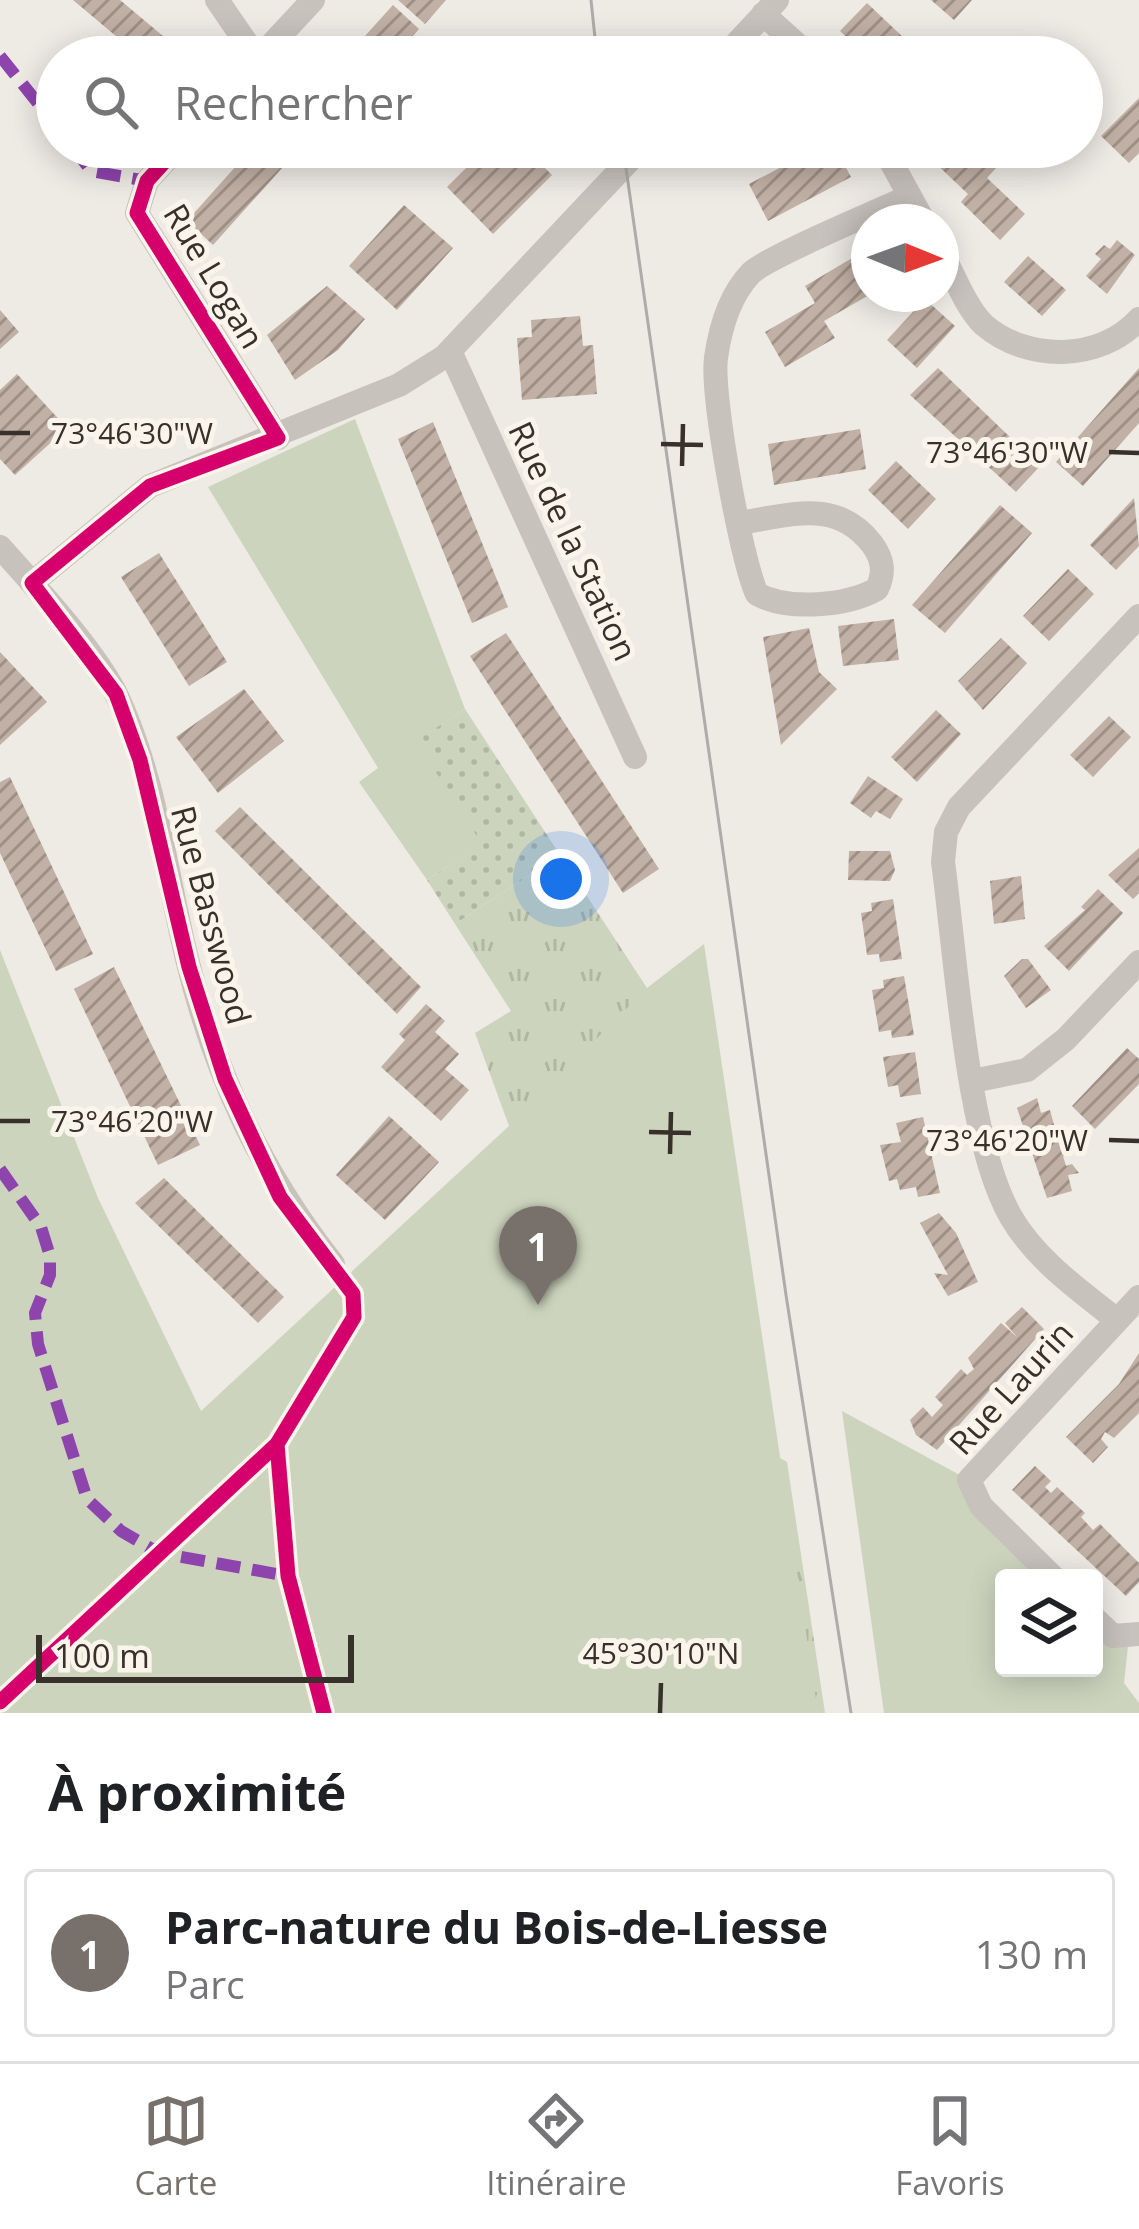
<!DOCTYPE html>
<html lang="fr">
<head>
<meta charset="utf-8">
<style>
  :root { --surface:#fff; --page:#f6f6f6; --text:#202124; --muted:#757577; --line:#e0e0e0; --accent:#78716b }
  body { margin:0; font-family:"Open Sans",sans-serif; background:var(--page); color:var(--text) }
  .controls { position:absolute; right:36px; bottom:36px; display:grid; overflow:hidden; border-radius:12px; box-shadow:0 6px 30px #0003 }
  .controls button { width:108px; height:108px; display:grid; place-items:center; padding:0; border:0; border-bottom:3px solid var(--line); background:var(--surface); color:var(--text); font:60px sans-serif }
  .compass { position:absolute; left:851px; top:204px; width:108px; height:108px; border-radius:50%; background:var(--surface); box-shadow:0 6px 30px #0003; rotate:91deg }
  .scale { position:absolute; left:36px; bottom:30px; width:318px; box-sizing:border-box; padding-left:12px; border:6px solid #38302a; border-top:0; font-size:33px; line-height:42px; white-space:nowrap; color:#38302a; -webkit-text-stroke:9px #faf5eb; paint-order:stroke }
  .you { position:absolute; left:561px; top:879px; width:42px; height:42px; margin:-30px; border:9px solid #fff; border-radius:50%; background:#1a73e8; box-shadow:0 0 0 18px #1a73e833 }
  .badge { display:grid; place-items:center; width:78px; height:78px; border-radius:50%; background:var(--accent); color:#fff; font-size:39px; font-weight:700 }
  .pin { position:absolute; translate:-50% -99px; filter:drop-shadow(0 3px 6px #0008) }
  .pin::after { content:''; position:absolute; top:63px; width:42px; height:36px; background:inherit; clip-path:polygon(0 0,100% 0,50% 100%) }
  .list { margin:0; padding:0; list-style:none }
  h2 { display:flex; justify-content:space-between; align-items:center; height:156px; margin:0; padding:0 48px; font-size:51px }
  h2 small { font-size:39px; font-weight:400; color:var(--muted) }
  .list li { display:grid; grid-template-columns:78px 1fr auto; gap:36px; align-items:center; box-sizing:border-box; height:168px; margin:0 24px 24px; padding:0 24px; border:3px solid var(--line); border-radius:12px }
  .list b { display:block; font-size:45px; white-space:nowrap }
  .list p { margin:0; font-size:39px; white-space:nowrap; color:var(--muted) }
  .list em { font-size:39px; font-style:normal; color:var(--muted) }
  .icon { flex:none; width:66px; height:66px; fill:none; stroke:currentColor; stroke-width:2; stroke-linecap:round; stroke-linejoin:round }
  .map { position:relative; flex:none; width:1139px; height:1713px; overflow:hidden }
  .search { position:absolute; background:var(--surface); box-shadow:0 6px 30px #0003; left:36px; right:36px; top:36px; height:132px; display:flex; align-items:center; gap:30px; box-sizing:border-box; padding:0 42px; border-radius:66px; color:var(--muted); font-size:45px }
  .sheet { height:348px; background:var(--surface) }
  nav { display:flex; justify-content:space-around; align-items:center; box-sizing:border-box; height:168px; border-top:3px solid var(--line); background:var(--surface); font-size:33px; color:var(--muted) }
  nav a { display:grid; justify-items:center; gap:6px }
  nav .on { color:var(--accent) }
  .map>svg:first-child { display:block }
  .grass { fill:url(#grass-tufts) }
  .park { fill:#cdd4be }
  .garden { fill:url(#garden-dots) }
  .building { fill:url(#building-hatch) }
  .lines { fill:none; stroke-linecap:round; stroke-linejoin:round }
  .street { stroke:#c7c2bc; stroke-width:24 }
  .tram { stroke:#afaba6; stroke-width:3 }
  .quiet { stroke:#8e44ad; stroke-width:12; stroke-dasharray:24 12; stroke-linecap:butt }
  .cycleway-casing { stroke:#faf5eb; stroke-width:22 }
  .cycleway { stroke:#d6006c; stroke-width:15 }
  .ticks { fill:none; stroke:#38302a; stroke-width:4.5 }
  .labels { text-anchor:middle; stroke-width:10; stroke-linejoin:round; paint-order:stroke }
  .street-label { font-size:33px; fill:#38302a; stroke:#faf5eb }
  .ticks-label { font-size:30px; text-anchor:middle; fill:#38302a; stroke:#faf5eb; stroke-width:10; stroke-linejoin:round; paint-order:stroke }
</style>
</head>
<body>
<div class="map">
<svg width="1139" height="1713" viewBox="0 0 1139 1713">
  <defs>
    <pattern id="grass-tufts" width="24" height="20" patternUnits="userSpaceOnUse" patternTransform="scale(3)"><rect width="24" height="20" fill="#cdd4be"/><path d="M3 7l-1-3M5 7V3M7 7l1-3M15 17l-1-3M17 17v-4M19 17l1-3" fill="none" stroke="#b1b6a3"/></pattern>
    <pattern id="garden-dots" width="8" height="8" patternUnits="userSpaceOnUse" patternTransform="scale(3)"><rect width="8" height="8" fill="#cdd4be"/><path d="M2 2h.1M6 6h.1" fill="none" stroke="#b1b6a3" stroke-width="1.8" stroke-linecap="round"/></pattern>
    <pattern id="building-hatch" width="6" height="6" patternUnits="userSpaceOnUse" patternTransform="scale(3)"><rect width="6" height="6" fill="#c1b0a5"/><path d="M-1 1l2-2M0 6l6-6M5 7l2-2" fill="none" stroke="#9e9087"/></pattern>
  </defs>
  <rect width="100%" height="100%" fill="#eeeae4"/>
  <path class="grass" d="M560,855L647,988L677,1399L787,1462L825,1713H574L509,1126L475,1033L511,1011L455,924Z"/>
  <path class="park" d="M355,419L465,709L417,741L483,844L427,880L359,782L378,768L208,487Z
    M704,944L818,1713H0V950L98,1198L201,1411L509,1126L647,988Z
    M842,1411L969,1480L1054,1578H1004V1668H1094V1618L1129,1637L1124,1683L1139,1703V1713H884Z"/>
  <path class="garden" d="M465,709L560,855L455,924L427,880L482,844L416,741Z"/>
  <path class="building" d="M73,0H120L188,57H125L117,50L123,42Z
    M398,0H446L425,24Z
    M931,0H972L954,20Z
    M867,3L924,57H867L840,31Z
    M393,5L419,29L394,57H346Z
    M1139,98V153L1129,163L1101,136Z
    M253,147H301L213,245L187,221Z
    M487,147H524L552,175L493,234L447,187Z
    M819,147H835L851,177L768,221L749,184Z
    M937,147H977L997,167L987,178L1025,214L1000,240L961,202L968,194L932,160L941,151Z
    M404,205L453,248L397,310L349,266Z
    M1117,240L1135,255L1107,294L1086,276L1101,259L1095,254L1104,245L1110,249Z
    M869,248V295L824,321L835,338L785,367L765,332L815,303L805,286Z
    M1028,256L1066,290L1042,316L1004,282Z
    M327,286L365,319L338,350L295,380L267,335Z
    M925,299L955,326L917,368L887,340Z
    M0,310L19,332L0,349Z
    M580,316L583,346L593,345L597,394L522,400L517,338L532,337L531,320Z
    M938,368L1040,466L1016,492L910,395Z
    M1139,368V423L1083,486L1056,462Z
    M17,374L67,428L15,475L0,459V390Z
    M433,422L508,607L472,623L398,439Z
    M860,429L866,469L774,485L768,444Z
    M896,461L936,499L908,529L868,490Z
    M1134,498L1139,546L1116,570L1090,545Z
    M1000,505L1032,533L945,633L912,605Z
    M159,553L227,662L189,686L121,577Z
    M1068,569L1094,594L1049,641L1023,616Z
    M894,619L899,660L843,666L838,626Z
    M809,628L819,672L837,689L781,745L763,637Z
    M506,633L659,869L623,893L470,656Z
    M1001,638L1027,663L983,710L958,681Z
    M0,652L47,702L0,745Z
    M244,689L284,741L218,793L176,737Z
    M936,710L961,734L917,782L891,757Z
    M1109,716L1131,737L1093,777L1070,755Z
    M868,776L903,799L890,819L876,811L871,818L850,803Z
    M10,777L93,954L56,971L0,853V782Z
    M240,807L421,987L397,1014L215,831Z
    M1139,848V893L1133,899L1108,875Z
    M849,851H890L895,870L890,881L848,880Z
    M1021,876L1025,919L994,924L990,881Z
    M1098,889L1123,913L1069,971L1044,946L1085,910L1081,907Z
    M893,899L902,959L880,962L879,954L867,955L861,913L872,911L871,903Z
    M1022,959H1028L1051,990L1026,1008L1004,976Z
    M114,967L200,1145L158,1165L74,989Z
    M904,976L914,1035L892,1038L891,1030L879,1032L872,990L884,988L883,980Z
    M426,1004L445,1021L435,1032L459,1054L445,1069L469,1090L441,1121L381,1067L405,1040L399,1034Z
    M1127,1048L1139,1059V1084L1095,1129L1072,1106Z
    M915,1052L921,1094L900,1097L898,1085L888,1087L883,1057Z
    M1037,1098L1041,1113L1050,1110L1061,1151L1069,1148L1071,1153L1063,1156L1066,1166L1072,1164L1079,1173L1068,1175L1072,1191L1047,1198L1017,1108Z
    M389,1116L439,1162L385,1220L336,1175Z
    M923,1117L940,1193L918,1197L916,1187L900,1190L897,1179L889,1181L880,1145L901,1142L896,1123Z
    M164,1178L284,1297L258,1323L135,1203Z
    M939,1213L956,1233L978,1282L948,1296L934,1273L948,1275L920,1223Z
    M1022,1307L1044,1329L937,1450L916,1435L910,1420L923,1407L932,1417L943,1405L935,1397L961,1369L967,1375L974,1369L968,1358L1001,1323L1017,1337L1005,1323Z
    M1139,1353V1413L1114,1438L1105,1432L1101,1439L1108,1447L1093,1463L1066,1437L1119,1384Z
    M1035,1466L1051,1481L1045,1487L1051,1493L1057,1487L1085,1513L1081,1517L1093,1530L1100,1524L1139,1563V1582L1126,1596L1012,1490Z"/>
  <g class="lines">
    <path class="street" d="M217,0L256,57
      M763,14L811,57
      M260,57L313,0
      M724,57L777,0
      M178,147L147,181L137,213L278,438
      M883,147L924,222
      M941,251C953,273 966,308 984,325C1027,362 1100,362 1139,319
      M450,351L635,757
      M738,523C789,516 836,497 872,544C883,559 885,572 877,589C847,606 788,611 757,594C741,560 711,394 716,358C720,329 730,295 751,273C769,256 880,210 910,196
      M0,547C34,585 97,653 118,698C156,780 166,875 188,963C216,1076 261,1173 333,1264
      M32,583L150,486L399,385L444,357L642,147
      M973,1081L1027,1070L1066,1039L1139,962
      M1117,1320C1079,1290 1036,1260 1011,1217C966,1139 956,956 943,862L946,832L959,807L1139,616
      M1054,1578L981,1506L969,1480L1139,1297
      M1094,1618L1113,1636L1139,1634"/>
    <path class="tram" d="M591,0L597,57
      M623,147L786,1295L851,1713"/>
    <path class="quiet" d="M0,56L57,127
      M73,147L91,171L147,181
      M0,1169L41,1227L50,1256V1275L35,1313L38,1344L87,1499L121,1531L159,1553L288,1576"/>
    <defs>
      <path id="cycleway" d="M277,1444L288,1576L324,1713
        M0,1702L277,1444L354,1317L353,1294L280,1197L225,1079L189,967L140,760L116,694L32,583L150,486L278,438L137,213L147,181L178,147"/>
    </defs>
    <use href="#cycleway" class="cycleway-casing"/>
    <use href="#cycleway" class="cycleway"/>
  </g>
  <path class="ticks" d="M0,433H30M661,444L703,445M1109,452L1139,453M682,466L683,424M0,1121H30M649,1132L691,1133M1109,1140L1139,1141M670,1154L671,1112M660,1713L661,1683"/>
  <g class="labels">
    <g class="street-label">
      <text transform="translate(214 276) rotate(59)" y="12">Rue Logan</text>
      <text transform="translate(573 541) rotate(65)" y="12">Rue de la Station</text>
      <text transform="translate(211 915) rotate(75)" y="12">Rue Basswood</text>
      <text transform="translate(1011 1388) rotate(-48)" y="12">Rue Laurin</text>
    </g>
  </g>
  <g class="ticks-label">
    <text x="132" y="444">73°46'30"W</text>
    <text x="1007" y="463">73°46'30"W</text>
    <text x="132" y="1132">73°46'20"W</text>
    <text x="1007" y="1151">73°46'20"W</text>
    <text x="661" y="1664">45°30'10"N</text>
  </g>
</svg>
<div class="controls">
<button><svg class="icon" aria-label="layers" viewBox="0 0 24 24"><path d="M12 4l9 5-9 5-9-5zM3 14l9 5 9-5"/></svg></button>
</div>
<svg class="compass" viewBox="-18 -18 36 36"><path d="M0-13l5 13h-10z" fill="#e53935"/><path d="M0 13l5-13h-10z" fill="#757577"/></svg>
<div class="scale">100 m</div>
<div class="you"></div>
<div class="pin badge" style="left:538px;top:1305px">1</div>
<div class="search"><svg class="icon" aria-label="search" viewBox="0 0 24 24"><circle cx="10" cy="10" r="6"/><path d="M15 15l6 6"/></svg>Rechercher</div>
</div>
<section class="sheet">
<h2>À proximité<small></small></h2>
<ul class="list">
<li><span class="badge">1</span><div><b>Parc-nature du Bois-de-Liesse</b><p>Parc</p></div><em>130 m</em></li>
</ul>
</section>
<nav>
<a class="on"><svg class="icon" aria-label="map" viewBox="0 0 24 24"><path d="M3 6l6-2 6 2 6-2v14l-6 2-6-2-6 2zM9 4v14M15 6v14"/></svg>Carte</a>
<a><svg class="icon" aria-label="directions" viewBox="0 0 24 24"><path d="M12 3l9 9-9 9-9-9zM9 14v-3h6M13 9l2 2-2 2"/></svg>Itinéraire</a>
<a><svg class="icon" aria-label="saved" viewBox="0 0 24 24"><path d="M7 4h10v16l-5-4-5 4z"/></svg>Favoris</a>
</nav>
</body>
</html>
